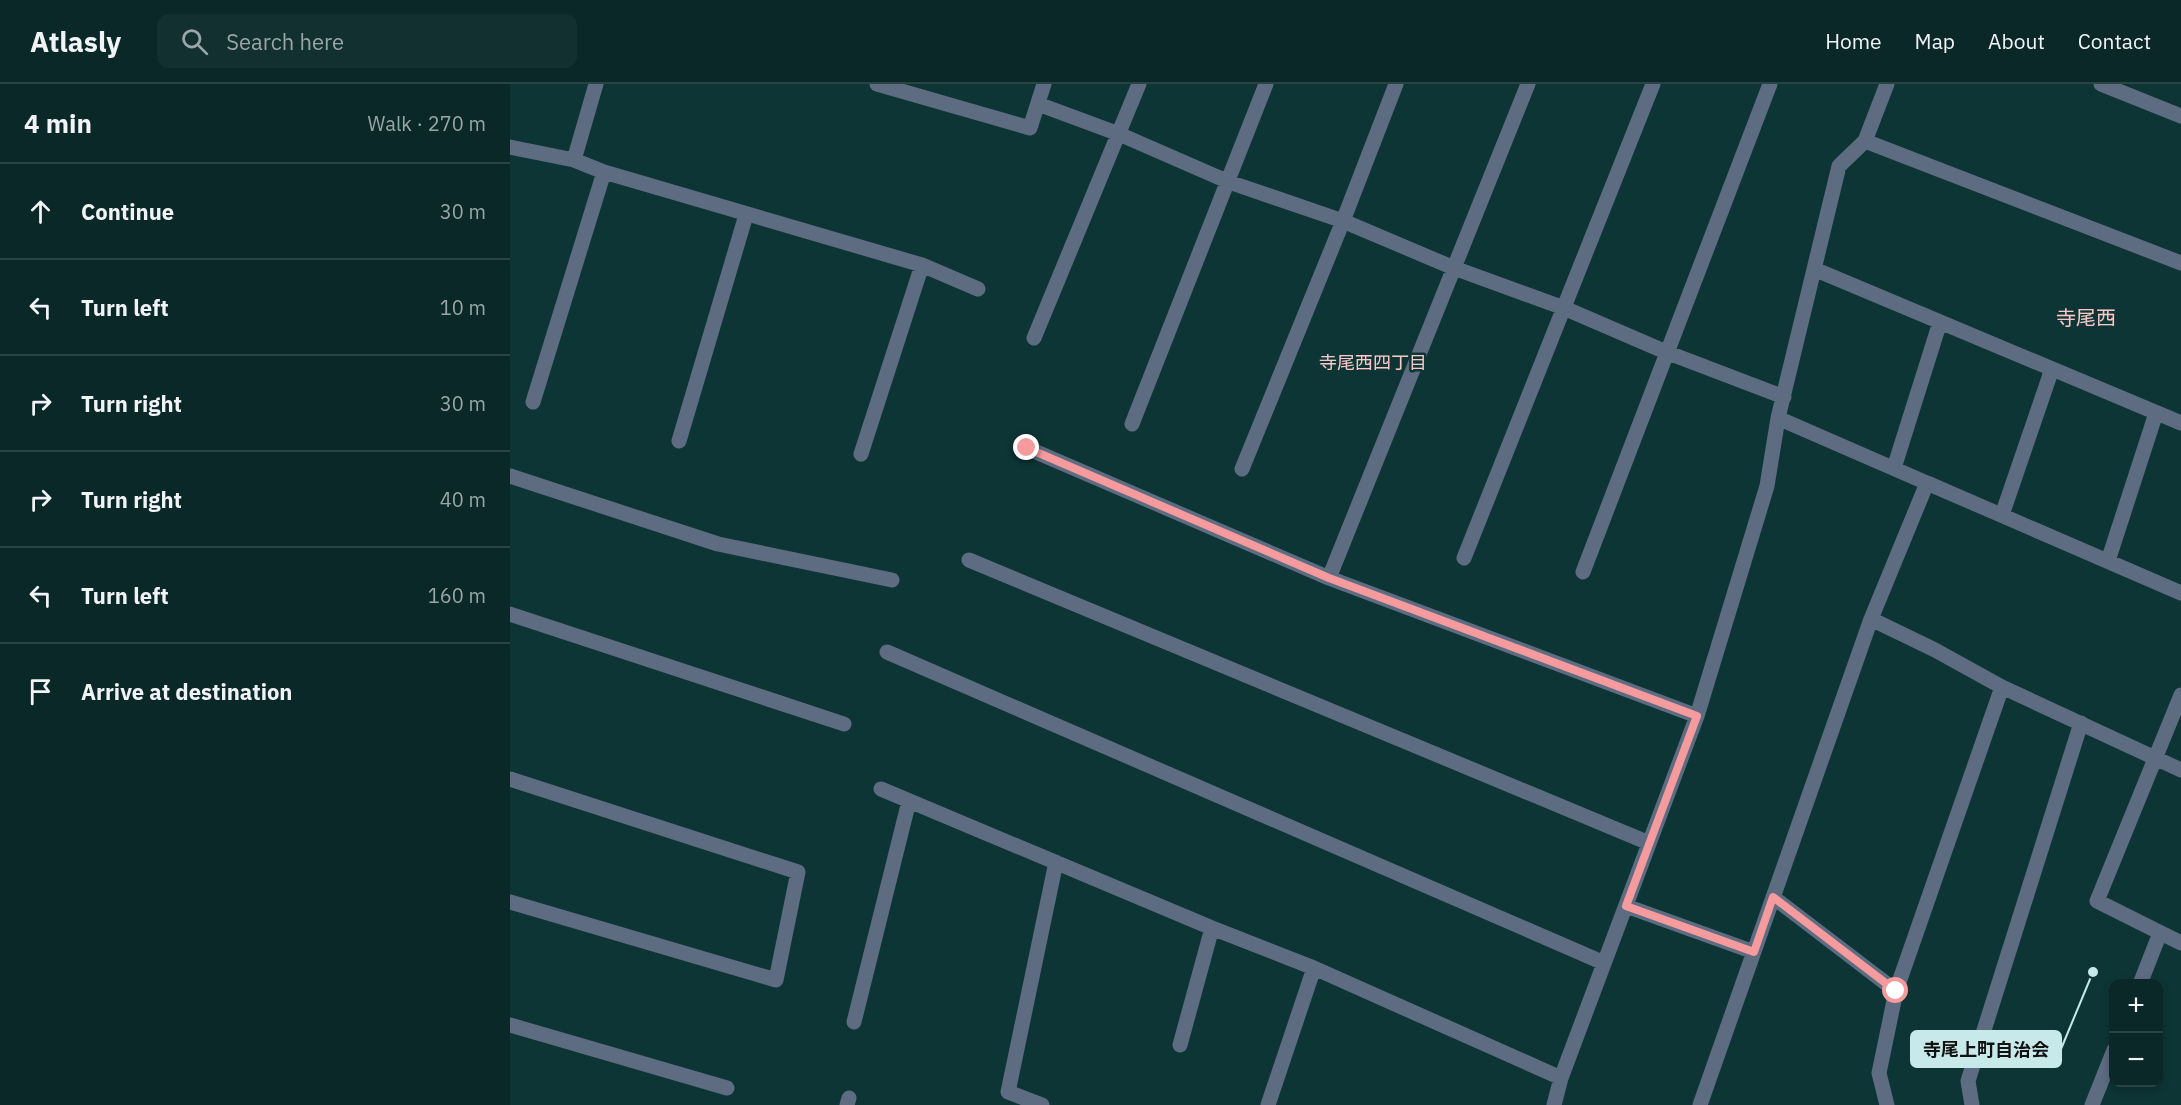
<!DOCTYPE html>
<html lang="en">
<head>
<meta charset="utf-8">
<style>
  :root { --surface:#0a2828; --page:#133030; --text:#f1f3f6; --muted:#99a6a8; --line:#2a4445 }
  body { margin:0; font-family:"IBM Plex Sans","Noto Sans JP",sans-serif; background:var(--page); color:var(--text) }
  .controls { position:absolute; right:18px; bottom:18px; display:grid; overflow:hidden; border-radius:12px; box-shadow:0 3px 9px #0003 }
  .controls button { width:54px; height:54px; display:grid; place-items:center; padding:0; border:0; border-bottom:2px solid var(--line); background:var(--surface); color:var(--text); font:30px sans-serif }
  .stop { position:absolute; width:18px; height:18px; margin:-14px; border:4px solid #f59b9d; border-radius:50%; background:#fff }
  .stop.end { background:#f59b9d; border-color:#fff; box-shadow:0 2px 6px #0008 }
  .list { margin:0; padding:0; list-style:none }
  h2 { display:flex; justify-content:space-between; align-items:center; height:78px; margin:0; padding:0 24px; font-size:26px }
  h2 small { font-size:20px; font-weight:400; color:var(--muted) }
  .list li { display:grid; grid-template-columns:39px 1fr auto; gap:18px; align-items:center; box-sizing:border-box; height:96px; padding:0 24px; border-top:2px solid var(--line) }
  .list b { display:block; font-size:22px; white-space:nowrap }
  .list em { font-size:20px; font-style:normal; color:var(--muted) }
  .icon { flex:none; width:33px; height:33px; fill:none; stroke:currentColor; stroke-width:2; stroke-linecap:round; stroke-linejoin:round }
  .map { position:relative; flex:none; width:1671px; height:1021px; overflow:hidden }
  header { display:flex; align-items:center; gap:36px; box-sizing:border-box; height:84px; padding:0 30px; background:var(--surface); border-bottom:2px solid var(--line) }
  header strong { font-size:28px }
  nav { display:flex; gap:33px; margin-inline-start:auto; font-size:21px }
  .search { width:420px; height:54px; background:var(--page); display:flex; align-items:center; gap:15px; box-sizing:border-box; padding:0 21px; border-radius:12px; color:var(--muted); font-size:22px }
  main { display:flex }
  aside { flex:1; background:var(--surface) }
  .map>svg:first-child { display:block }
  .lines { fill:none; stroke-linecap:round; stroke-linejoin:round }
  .minor { stroke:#5e6c81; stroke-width:15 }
  .route { stroke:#f59b9d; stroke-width:8 }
  .labels { text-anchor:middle; stroke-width:5; stroke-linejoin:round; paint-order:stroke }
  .neighbourhood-label { font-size:18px; fill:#fdc8c8; stroke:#0e3536 }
  .quarter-label { font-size:20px; fill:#fdc8c8; stroke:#0e3536 }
  .leader { fill:none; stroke:#c7e9ea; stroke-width:2 }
  .callout-dot { fill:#c7e9ea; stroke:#0e3536; stroke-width:2 }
  .callout { fill:#c7e9ea; stroke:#c7e9ea; stroke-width:2 }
  .callout-label { font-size:18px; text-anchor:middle; font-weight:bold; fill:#111 }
</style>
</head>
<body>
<header>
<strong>Atlasly</strong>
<div class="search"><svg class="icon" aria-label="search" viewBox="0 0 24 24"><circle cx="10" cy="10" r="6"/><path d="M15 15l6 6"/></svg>Search here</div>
<nav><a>Home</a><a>Map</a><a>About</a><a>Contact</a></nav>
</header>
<main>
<aside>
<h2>4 min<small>Walk · 270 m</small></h2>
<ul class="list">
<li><svg class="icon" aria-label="ahead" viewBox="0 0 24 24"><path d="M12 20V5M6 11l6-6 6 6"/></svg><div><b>Continue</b></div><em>30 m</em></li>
<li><svg class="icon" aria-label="left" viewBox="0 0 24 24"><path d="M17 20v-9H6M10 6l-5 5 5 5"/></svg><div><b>Turn left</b></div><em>10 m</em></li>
<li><svg class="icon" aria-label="right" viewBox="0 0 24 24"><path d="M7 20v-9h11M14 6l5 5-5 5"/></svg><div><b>Turn right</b></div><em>30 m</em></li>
<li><svg class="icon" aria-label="right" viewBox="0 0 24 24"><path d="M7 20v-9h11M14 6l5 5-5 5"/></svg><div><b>Turn right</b></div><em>40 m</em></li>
<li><svg class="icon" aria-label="left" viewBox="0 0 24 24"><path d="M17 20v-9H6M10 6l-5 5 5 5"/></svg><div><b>Turn left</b></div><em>160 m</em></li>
<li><svg class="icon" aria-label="arrive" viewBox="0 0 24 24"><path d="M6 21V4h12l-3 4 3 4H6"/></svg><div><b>Arrive at destination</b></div></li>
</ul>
</aside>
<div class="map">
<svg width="1671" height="1021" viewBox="0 0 1671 1021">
  <rect width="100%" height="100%" fill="#0e3536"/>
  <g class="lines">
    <path class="minor" d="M367,0L520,44L534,0
      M1591,0L1671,32
      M528,20L609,50L719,98L833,137L944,184L1054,224L1156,268L1274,313
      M1355,57L1671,179
      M0,63L64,76L86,0
      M64,76L94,88L412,181L468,205
      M1304,185L1671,339
      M524,254L629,0
      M23,318L94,88
      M1268,334L1417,399L1361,535L1425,566L1492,603L1671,686
      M622,340L756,0
      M169,357L236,131
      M517,364L819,494L1187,632
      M351,370L412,181
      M1384,384L1430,238
      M732,385L833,137L886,0
      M0,392L208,460L382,496
      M1417,399L1671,509
      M1492,431L1542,285
      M954,474L1143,0
      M459,476L1139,759
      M1598,477L1646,329
      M1073,488L1260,0
      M819,494L1018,0
      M0,530L334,640
      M377,568L1094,879
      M1671,611L1587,817L1671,859
      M0,695L288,788L266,896L0,818
      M371,705L702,844L804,884L1051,994
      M1263,813L1386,907
      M1116,822L1244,868
      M1630,900L1650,849
      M344,938L399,717
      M0,941L217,1004
      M670,961L702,844
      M337,1021L339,1014
      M532,1021L498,1008L546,778
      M758,1021L804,884
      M1044,1021L1051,994L1187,632L1257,402L1268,334L1329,82L1355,57L1377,0
      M1190,1021L1361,535
      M1377,1021L1369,989L1386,907L1492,603
      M1462,1021L1458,997L1571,639
      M1582,1021L1604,966"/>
  </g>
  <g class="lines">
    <path class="route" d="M517,364L819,494L1187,632L1116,822L1244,868L1263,813L1386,907"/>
  </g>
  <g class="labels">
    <g class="neighbourhood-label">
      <text x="863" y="285">寺尾西四丁目</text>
    </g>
    <g class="quarter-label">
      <text x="1576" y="241">寺尾西</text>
    </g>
  </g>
  <path class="leader" d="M1583 888L1551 965"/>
  <circle class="callout-dot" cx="1583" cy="888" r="6"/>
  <rect class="callout" x="1401" y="947" width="150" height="36" rx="6"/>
  <g class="callout-label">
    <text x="1476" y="972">寺尾上町自治会</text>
  </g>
</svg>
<div class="controls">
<button>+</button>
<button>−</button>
</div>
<div class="stop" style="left:1386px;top:907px"></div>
<div class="stop end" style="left:517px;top:364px"></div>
</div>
</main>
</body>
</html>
